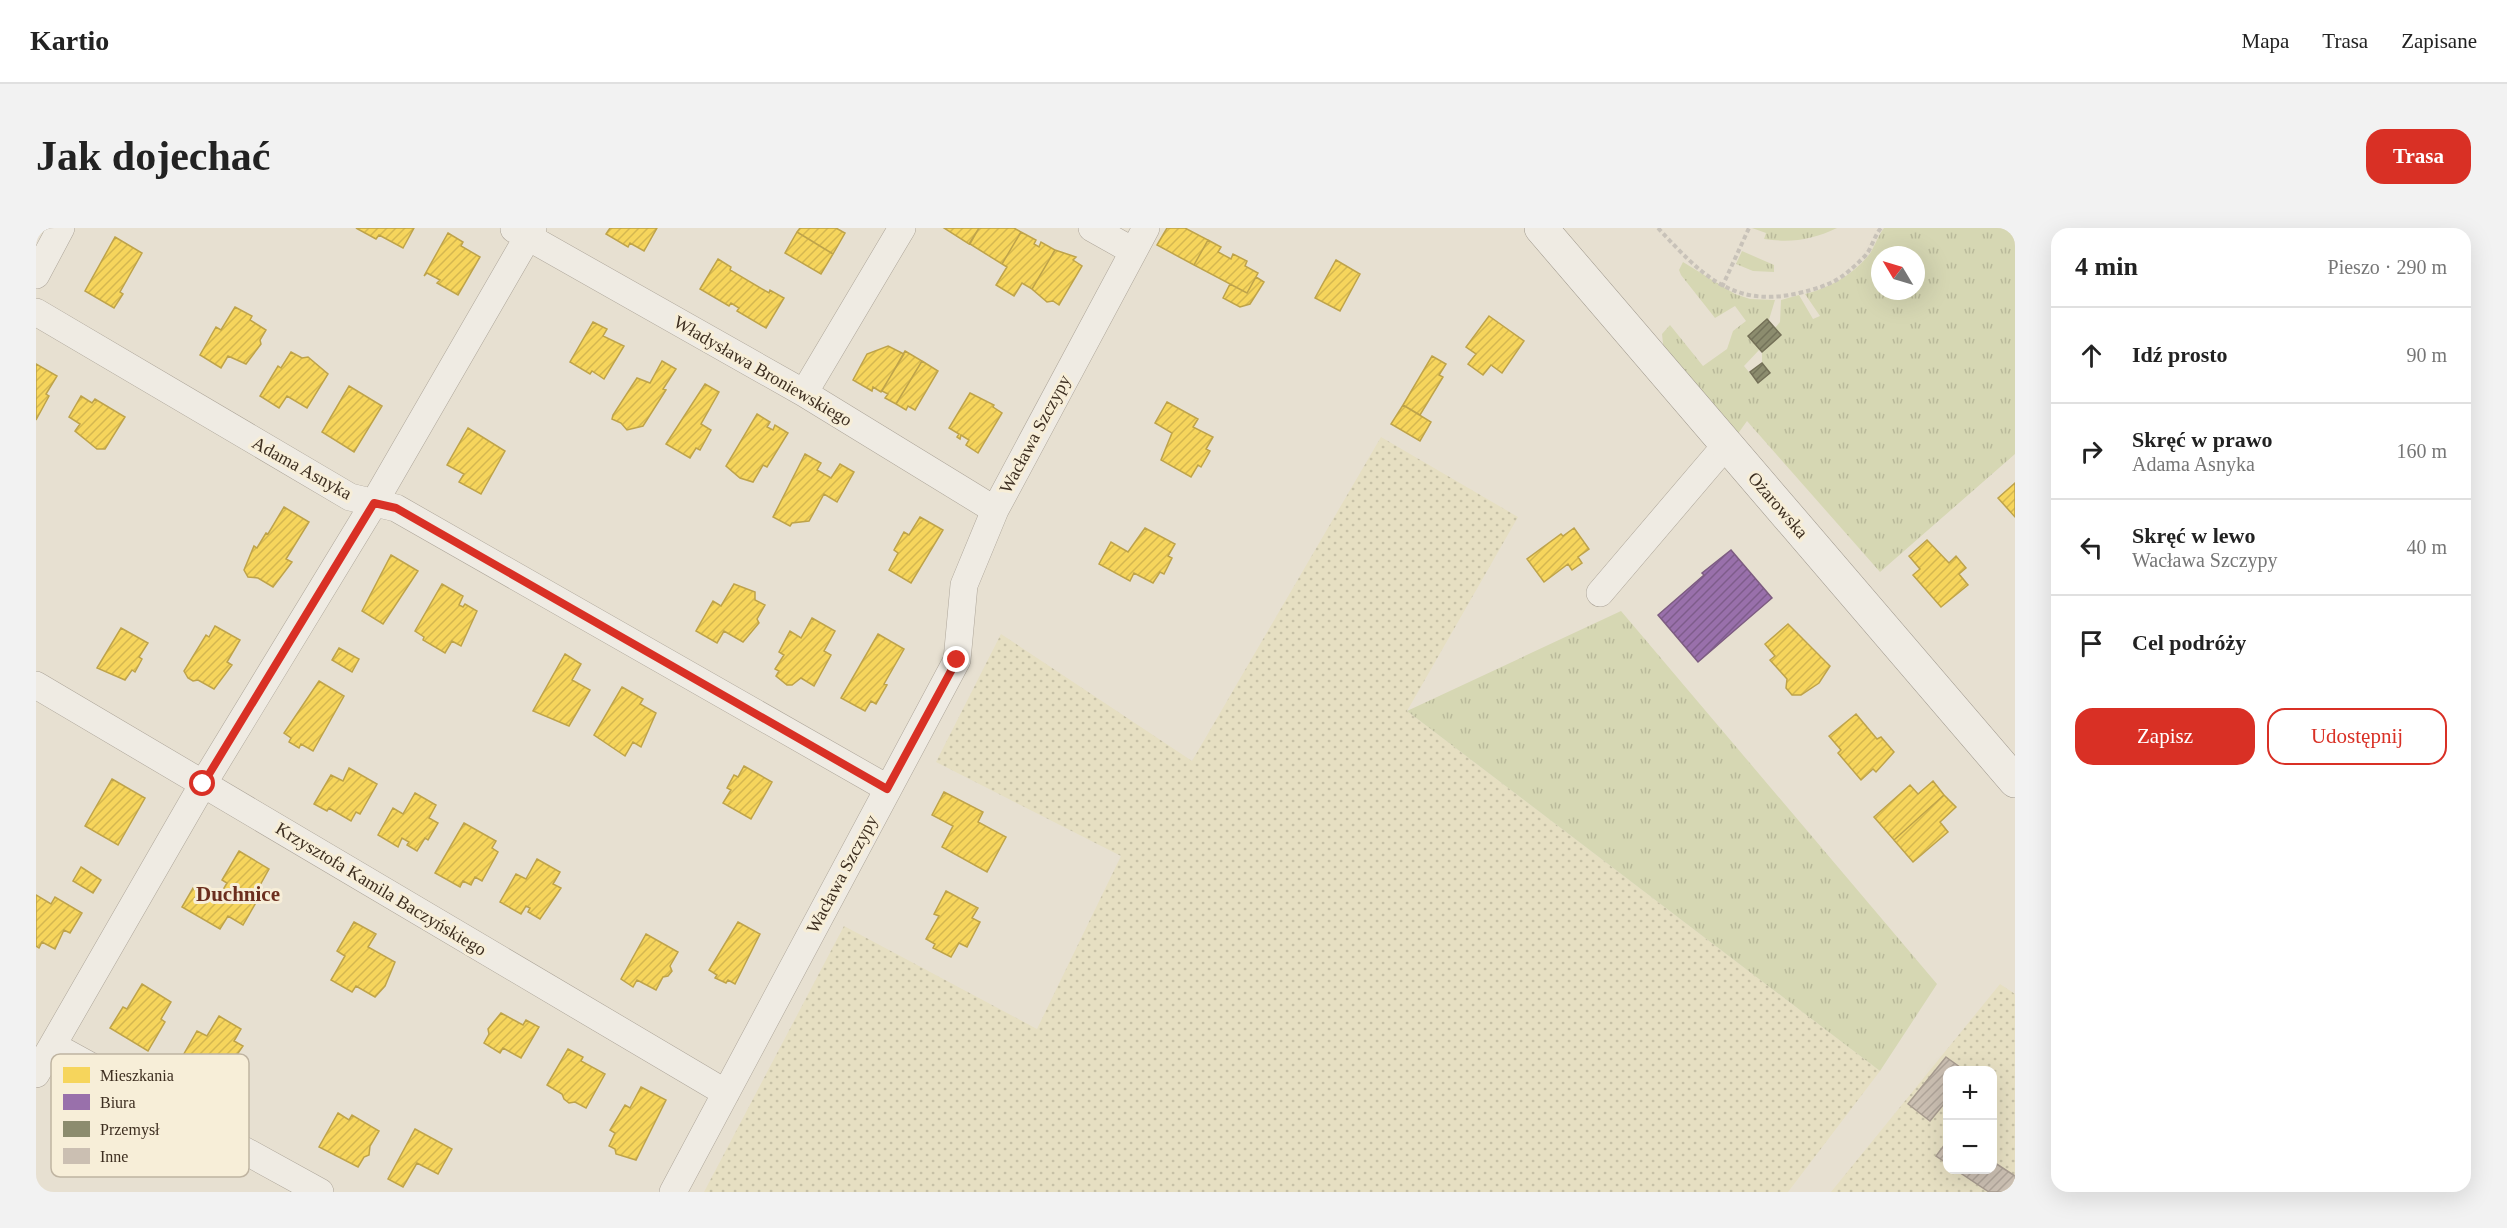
<!DOCTYPE html>
<html lang="pl">
<head>
<meta charset="utf-8">
<style>
  :root { --surface:#fff; --page:#f2f2f2; --text:#222; --muted:#767676; --line:#e0e0e0; --accent:#d93025 }
  body { margin:0; font-family:Georgia,serif; background:var(--page); color:var(--text) }
  .controls { position:absolute; right:18px; bottom:18px; display:grid; overflow:hidden; border-radius:12px; box-shadow:0 6px 24px #0002 }
  .controls button { width:54px; height:54px; display:grid; place-items:center; padding:0; border:0; border-bottom:2px solid var(--line); background:var(--surface); color:var(--text); font:30px sans-serif }
  .compass { position:absolute; left:1835px; top:18px; width:54px; height:54px; border-radius:50%; background:var(--surface); box-shadow:0 6px 24px #0002; rotate:308deg }
  .stop { position:absolute; width:18px; height:18px; margin:-14px; border:4px solid #d93025; border-radius:50%; background:#fff }
  .stop.end { background:#d93025; border-color:#fff; box-shadow:0 2px 6px #0008 }
  .list { margin:0; padding:0; list-style:none }
  h2 { display:flex; justify-content:space-between; align-items:center; height:78px; margin:0; padding:0 24px; font-size:26px }
  h2 small { font-size:20px; font-weight:400; color:var(--muted) }
  .list li { display:grid; grid-template-columns:39px 1fr auto; gap:18px; align-items:center; box-sizing:border-box; height:96px; padding:0 24px; border-top:2px solid var(--line) }
  .list b { display:block; font-size:22px; white-space:nowrap }
  .list p { margin:0; font-size:20px; white-space:nowrap; color:var(--muted) }
  .list em { font-size:20px; font-style:normal; color:var(--muted) }
  .actions { display:flex; gap:12px; padding:18px 24px }
  .actions a { flex:1; padding:14px 0; border:2px solid var(--accent); border-radius:18px; text-align:center; font-size:21px; color:var(--accent) }
  .actions .main { background:var(--accent); color:#fff }
  .icon { flex:none; width:33px; height:33px; fill:none; stroke:currentColor; stroke-width:2; stroke-linecap:round; stroke-linejoin:round }
  .map { position:relative; flex:none; width:1979px; height:964px; overflow:hidden; border-radius:18px }
  header { display:flex; align-items:center; gap:36px; box-sizing:border-box; height:84px; padding:0 30px; background:var(--surface); border-bottom:2px solid var(--line) }
  header strong { font-size:28px }
  nav { display:flex; gap:33px; margin-inline-start:auto; font-size:21px }
  .intro { display:flex; align-items:center; justify-content:space-between; box-sizing:border-box; height:144px; padding:0 36px }
  h1 { margin:0; font-size:42px }
  .button { padding:15px 27px; border-radius:18px; background:var(--accent); color:#fff; font-size:21px; font-weight:700 }
  main { display:flex; gap:36px; padding:0 36px }
  aside { flex:1; background:var(--surface); border-radius:18px; box-shadow:0 6px 24px #0002 }
  .map>svg:first-child { display:block }
  .farmland { fill:url(#farmland-dots); fill-rule:evenodd }
  .grass { fill:url(#grass-tufts); fill-rule:evenodd }
  .homes { fill:url(#homes-hatch); stroke:#bea34a; stroke-width:1.5 }
  .offices { fill:url(#offices-hatch); stroke:#7d5c81; stroke-width:1.5 }
  .industry { fill:url(#industry-hatch); stroke:#747057; stroke-width:1.5 }
  .building { fill:url(#building-hatch); stroke:#a89c90; stroke-width:1.5 }
  .lines { fill:none; stroke-linecap:round; stroke-linejoin:round }
  .minor-casing { stroke:#ada599; stroke-width:28 }
  .secondary-casing { stroke:#9c958a; stroke-width:34 }
  .path { stroke:#c8c2b9; stroke-width:4; stroke-dasharray:4.5 3; stroke-linecap:butt }
  .minor { stroke:#efebe3; stroke-width:27 }
  .secondary { stroke:#efebe3; stroke-width:33 }
  .route { stroke:#d93025; stroke-width:8 }
  .labels { text-anchor:middle; stroke-width:6; stroke-linejoin:round; paint-order:stroke }
  .street-label { font-size:18px; fill:#3d2e20; stroke:#f7eed8 }
  .quarter-label { font-size:21px; font-weight:bold; fill:#6b2e1e; stroke:#f7eed8 }
  .key { fill:#f7eed8; stroke:#bfb4a1; stroke-width:1.5 }
  .key-label { font-size:16px; fill:#3d2e20 }
</style>
</head>
<body>
<header>
<strong>Kartio</strong>
<nav><a>Mapa</a><a>Trasa</a><a>Zapisane</a></nav>
</header>
<div class="intro"><h1>Jak dojechać</h1><a class="button">Trasa</a></div>
<main>
<div class="map">
<svg width="1979" height="964" viewBox="0 0 1979 964">
  <defs>
    <pattern id="farmland-dots" width="8" height="8" patternUnits="userSpaceOnUse" patternTransform="scale(1.5)"><rect width="8" height="8" fill="#e6dfc2"/><path d="M2 2h.1M6 6h.1" fill="none" stroke="#c6c0a6" stroke-width="1.8" stroke-linecap="round"/></pattern>
    <pattern id="grass-tufts" width="24" height="20" patternUnits="userSpaceOnUse" patternTransform="scale(1.5)"><rect width="24" height="20" fill="#d6d7b3"/><path d="M3 7l-1-3M5 7V3M7 7l1-3M15 17l-1-3M17 17v-4M19 17l1-3" fill="none" stroke="#b9b99a"/></pattern>
    <pattern id="homes-hatch" width="6" height="6" patternUnits="userSpaceOnUse" patternTransform="scale(1.5)"><rect width="6" height="6" fill="#f6d55c"/><path d="M-1 1l2-2M0 6l6-6M5 7l2-2" fill="none" stroke="#d4b750"/></pattern>
    <pattern id="offices-hatch" width="6" height="6" patternUnits="userSpaceOnUse" patternTransform="scale(1.5)"><rect width="6" height="6" fill="#9970ab"/><path d="M-1 1l2-2M0 6l6-6M5 7l2-2" fill="none" stroke="#7e5c8b"/></pattern>
    <pattern id="industry-hatch" width="6" height="6" patternUnits="userSpaceOnUse" patternTransform="scale(1.5)"><rect width="6" height="6" fill="#8c8c6e"/><path d="M-1 1l2-2M0 6l6-6M5 7l2-2" fill="none" stroke="#74735a"/></pattern>
    <pattern id="building-hatch" width="6" height="6" patternUnits="userSpaceOnUse" patternTransform="scale(1.5)"><rect width="6" height="6" fill="#cbbfb2"/><path d="M-1 1l2-2M0 6l6-6M5 7l2-2" fill="none" stroke="#afa499"/></pattern>
  </defs>
  <rect width="100%" height="100%" fill="#e7e0d1"/>
  <path class="farmland" d="M1345,209L1482,289L1371,483L1844,843L1752,964H668L808,698L1001,801L1085,628L900,534L965,406L1156,533Z
    M1964,756L1979,766V964H1795ZM1912,842H1956V942H1912Z"/>
  <path class="grass" d="M1716,0H1801C1776,12 1755,15 1728,11L1730,5Z
    M1848,0H1979V226L1844,344L1711,193L1701,207L1628,125L1626,106L1634,97L1667,138L1691,121L1697,103L1710,93L1699,78L1679,90L1645,47L1643,42L1647,34L1699,66L1714,71L1739,72L1724,121L1708,138L1722,155L1734,145L1726,135V124L1745,107L1739,100L1744,94L1745,72L1763,67L1777,91L1784,88L1769,66C1793,60 1815,48 1832,28C1837,23 1841,9 1848,0ZM1844,27H1880V63H1844Z
    M1706,23L1738,37V44L1717,43L1700,36Z
    M1585,383L1901,756L1844,843L1371,483Z"/>
  <path class="homes" d="M320,0H378L367,20L343,7L340,11Z
    M574,0H621L608,23L594,15L592,19L570,6Z
    M764,0H800L809,5L797,26L761,4Z
    M908,0H943L933,16Z
    M943,0H978L985,4L966,36L934,16Z
    M1131,0H1149L1172,12L1158,37L1121,17Z
    M761,4L797,26L785,46L749,25Z
    M985,4L1000,12L998,16L1003,19L1005,14L1019,22L996,61L986,55L978,68L960,57L971,39L966,36Z
    M412,5L427,14L425,18L444,29L422,67L401,55L404,52L391,45L388,48Z
    M79,9L106,25L84,64L87,66L78,80L49,63Z
    M1172,12L1185,19L1182,24L1195,31L1197,26L1211,33L1209,38L1222,45L1211,65L1158,37Z
    M1019,22L1040,29L1037,32L1046,38L1023,77L1017,73L1011,74L996,61Z
    M682,31L695,39L694,42L733,65L734,62L748,70L730,100L701,83L703,80L695,75L693,78L664,61Z
    M1300,32L1324,46L1304,83L1279,70Z
    M1220,49L1228,54L1214,76L1204,79L1187,70L1194,56L1211,65Z
    M199,79L216,88L214,92L230,102L224,112L225,116L210,136L192,128L185,140L164,127L180,99L185,102Z
    M1453,88L1488,113L1466,145L1455,137L1447,147L1432,136L1440,126L1430,119Z
    M557,94L571,101L567,108L588,118L568,151L556,143L554,146L534,134Z
    M852,118L868,126L845,164L837,159L836,163L817,152L831,126Z
    M869,123L886,133L860,176L849,170L852,166L846,163Z
    M255,124L266,130L272,129L292,146L271,180L251,168L243,180L224,168L242,138L245,140Z
    M1396,128L1410,136L1403,147L1407,149L1384,187L1367,177Z
    M626,133L640,141L627,161L630,162L607,198L591,202L585,195L576,191L577,187L601,150L614,155Z
    M886,133L902,143L879,182L872,178L870,182L860,176Z
    M0,136L21,148L10,166L13,168L0,192Z
    M669,156L683,164L665,196L675,202L664,222L660,220L654,230L630,216Z
    M313,158L346,178L318,224L286,204Z
    M934,165L958,177L957,179L966,185L942,225L930,217L933,212L925,207L924,211L921,209L923,206L913,200Z
    M45,168L56,175L59,171L89,189L69,221H61L39,203L44,196L33,189Z
    M1131,174L1162,191L1157,199L1177,209L1170,221L1174,223L1165,239L1162,237L1155,249L1125,232L1136,205L1119,195Z
    M1367,177L1395,194L1384,213L1355,196Z
    M721,186L734,194L731,199L737,202L739,197L752,205L731,239L727,237L717,254L704,250L690,238Z
    M432,200L469,223L445,266L423,254L428,246L411,237Z
    M769,226L785,235L781,242L795,250L804,236L818,244L801,274L788,266L773,293L756,295L754,298L737,289Z
    M1979,255V289L1962,270Z
    M248,279L273,294L250,331L256,334L237,359L222,350L212,349L208,342L218,318L221,320L230,305L232,306Z
    M884,289L907,302L875,355L853,342L862,325L858,322L868,304L873,307Z
    M1109,300L1139,316L1132,328L1136,330L1128,346L1124,344L1117,355L1098,345L1094,353L1063,336L1075,314L1092,324Z
    M1538,300L1553,321L1542,329L1546,335L1536,342L1532,336L1508,354L1491,331L1525,306L1527,308Z
    M1891,312L1913,335L1920,328L1930,340L1923,346L1932,357L1905,379L1877,347L1884,341L1873,328Z
    M355,327L382,343L347,396L326,383Z
    M406,356L427,368L423,377L427,379L429,376L441,383L425,418L416,413L409,425L387,412L388,409L379,403Z
    M698,356L719,364V372L729,377L721,391L723,395L707,414L688,403L681,415L660,403L677,373L685,378Z
    M776,390L799,403L788,423L795,427L778,458L765,450L756,457H751L740,448L743,443L739,441L748,427L743,424L754,403L765,410Z
    M1752,396L1794,438L1783,455L1765,467H1756L1750,460L1751,451L1734,432L1739,428L1729,416Z
    M179,398L204,412L191,434L196,437L178,461L162,452L157,453L152,450L148,443L170,407L173,409Z
    M85,400L112,415L103,429L106,431L99,444L96,442L89,452L61,440Z
    M842,406L868,421L848,456L851,457L840,476L835,473L829,483L805,470Z
    M303,420L323,431L316,444L296,432Z
    M529,426L545,436L536,452L554,462L533,498L497,483Z
    M283,453L308,468L277,523L265,516L263,520L253,514L255,510L248,505Z
    M586,459L607,471L604,476L620,485L605,519L597,514L589,528L558,507Z
    M1820,486L1841,511L1845,509L1858,524L1840,544L1837,541L1825,552L1802,525L1805,522L1793,508Z
    M708,538L736,554L715,591L687,575L695,562L691,560L698,547L702,549Z
    M313,540L341,556L324,586L320,584L315,593L293,580L291,583L278,576L295,547L307,553Z
    M76,551L109,570L82,617L49,598Z
    M1897,553L1908,567L1858,612L1838,589L1874,557L1882,566Z
    M908,564L947,584L942,594L970,609L951,644L906,619L917,598L896,587Z
    M379,565L400,577L393,590L402,595L392,612L389,610L381,623L371,617L373,614L366,610L362,619L342,607L357,580L367,586Z
    M1908,567L1920,579L1904,594L1912,604L1877,634L1858,612Z
    M428,595L460,613L456,620L462,624L446,653L439,649L435,657L427,653L424,659L399,645Z
    M203,623L233,641L218,668L222,671L207,697L192,688L184,701L146,679L157,660L180,674L191,655L186,652Z
    M501,631L524,644L517,656L525,660L504,691L492,684L494,680L490,678L485,686L464,674L480,646L490,651Z
    M45,639L65,652L57,665L37,653Z
    M910,663L942,680L936,690L944,694L931,719L923,715L915,729L897,720L899,716L890,711L903,688L898,686Z
    M0,667L15,676L19,669L46,685L34,705L28,702L19,721L6,714L3,720L0,718Z
    M318,694L340,706L332,719L359,734L349,758L339,769L320,758L316,764L295,752L309,728L301,723Z
    M702,694L724,706L699,756L692,752L690,755L679,750L681,747L673,742Z
    M610,706L642,724L634,738L636,743L632,748L627,749L620,762L601,752L597,759L585,751Z
    M106,756L135,774L125,791L129,794L112,823L74,800L87,779L91,781Z
    M465,785L487,797L490,792L503,799L485,830L467,820L464,825L448,815L453,806L452,801Z
    M183,788L205,801L198,813L207,818L186,848L174,841L175,838L171,835L166,843L145,831L161,803L171,808Z
    M532,821L547,829L545,833L569,846L550,880L539,874L533,875L528,871L526,866L511,857Z
    M605,859L630,872L600,932L580,926L579,921L573,918L579,905L574,902L589,877L594,880Z
    M302,885L313,892L316,887L343,903L334,918L333,927L328,929L322,939L283,919Z
    M379,901L416,921L402,946L381,935L367,959L352,951Z"/>
  <path class="offices" d="M1695,322L1736,370L1662,434L1622,387L1668,347L1666,345Z"/>
  <path class="industry" d="M1731,91L1745,107L1726,124L1712,108Z
    M1726,135L1734,145L1722,155L1714,144Z"/>
  <path class="building" d="M1910,829L1928,842H1912V871L1894,893L1872,876Z
    M1912,912V936L1900,928Z
    M1956,933L1979,948V964H1953L1920,942H1956Z"/>
  <g class="lines">
    <defs>
      <path id="minor" d="M1056,0L1097,23
        M478,1L768,165L959,282
        M0,47L25,0
        M0,84L314,269L360,280L851,560
        M768,165L866,0
        M1564,365L1690,217
        M0,457L690,865
        M18,818L284,964
        M0,846L167,556L338,275L497,0
        M637,964L921,432L928,357L959,282L1110,0"/>
      <path id="secondary" d="M1505,0L1979,553"/>
    </defs>
    <use href="#minor" class="minor-casing"/>
    <use href="#secondary" class="secondary-casing"/>
    <path class="path" d="M1622,0C1664,45 1696,81 1763,65C1796,57 1805,52 1829,28C1835,22 1838,8 1845,0
      M1686,59L1713,0"/>
    <use href="#minor" class="minor"/>
    <use href="#secondary" class="secondary"/>
  </g>
  <g class="lines">
    <path class="route" d="M167,556L338,275L360,280L851,561L921,432"/>
  </g>
  <g class="labels">
    <g class="street-label">
      <text transform="translate(727 143) rotate(30)" y="6">Władysława Broniewskiego</text>
      <text transform="translate(999 206) rotate(-62)" y="6">Wacława Szczypy</text>
      <text transform="translate(266 240) rotate(29)" y="6">Adama Asnyka</text>
      <text transform="translate(1742 277) rotate(49)" y="6">Ożarowska</text>
      <text transform="translate(806 646) rotate(-62)" y="6">Wacława Szczypy</text>
      <text transform="translate(345 661) rotate(31)" y="6">Krzysztofa Kamila Baczyńskiego</text>
    </g>
    <g class="quarter-label">
      <text x="202" y="673">Duchnice</text>
    </g>
  </g>
  <rect x="15" y="826" width="198" height="123" rx="9" class="key"/>
  <rect x="27" y="839" width="27" height="16" fill="#f6d55c"/>
  <rect x="27" y="866" width="27" height="16" fill="#9970ab"/>
  <rect x="27" y="893" width="27" height="16" fill="#8c8c6e"/>
  <rect x="27" y="920" width="27" height="16" fill="#cbbfb2"/>
  <g class="key-label">
    <text x="64" y="853">Mieszkania</text>
    <text x="64" y="880">Biura</text>
    <text x="64" y="907">Przemysł</text>
    <text x="64" y="934">Inne</text>
  </g>
</svg>
<div class="controls">
<button>+</button>
<button>−</button>
</div>
<svg class="compass" viewBox="-18 -18 36 36"><path d="M0-13l5 13h-10z" fill="#e53935"/><path d="M0 13l5-13h-10z" fill="#767676"/></svg>
<div class="stop" style="left:167px;top:556px"></div>
<div class="stop end" style="left:921px;top:432px"></div>
</div>
<aside>
<h2>4 min<small>Pieszo · 290 m</small></h2>
<ul class="list">
<li><svg class="icon" aria-label="ahead" viewBox="0 0 24 24"><path d="M12 20V5M6 11l6-6 6 6"/></svg><div><b>Idź prosto</b></div><em>90 m</em></li>
<li><svg class="icon" aria-label="right" viewBox="0 0 24 24"><path d="M7 20v-9h11M14 6l5 5-5 5"/></svg><div><b>Skręć w prawo</b><p>Adama Asnyka</p></div><em>160 m</em></li>
<li><svg class="icon" aria-label="left" viewBox="0 0 24 24"><path d="M17 20v-9H6M10 6l-5 5 5 5"/></svg><div><b>Skręć w lewo</b><p>Wacława Szczypy</p></div><em>40 m</em></li>
<li><svg class="icon" aria-label="arrive" viewBox="0 0 24 24"><path d="M6 21V4h12l-3 4 3 4H6"/></svg><div><b>Cel podróży</b></div></li>
</ul>
<div class="actions"><a class="main">Zapisz</a><a>Udostępnij</a></div>
</aside>
</main>
</body>
</html>
